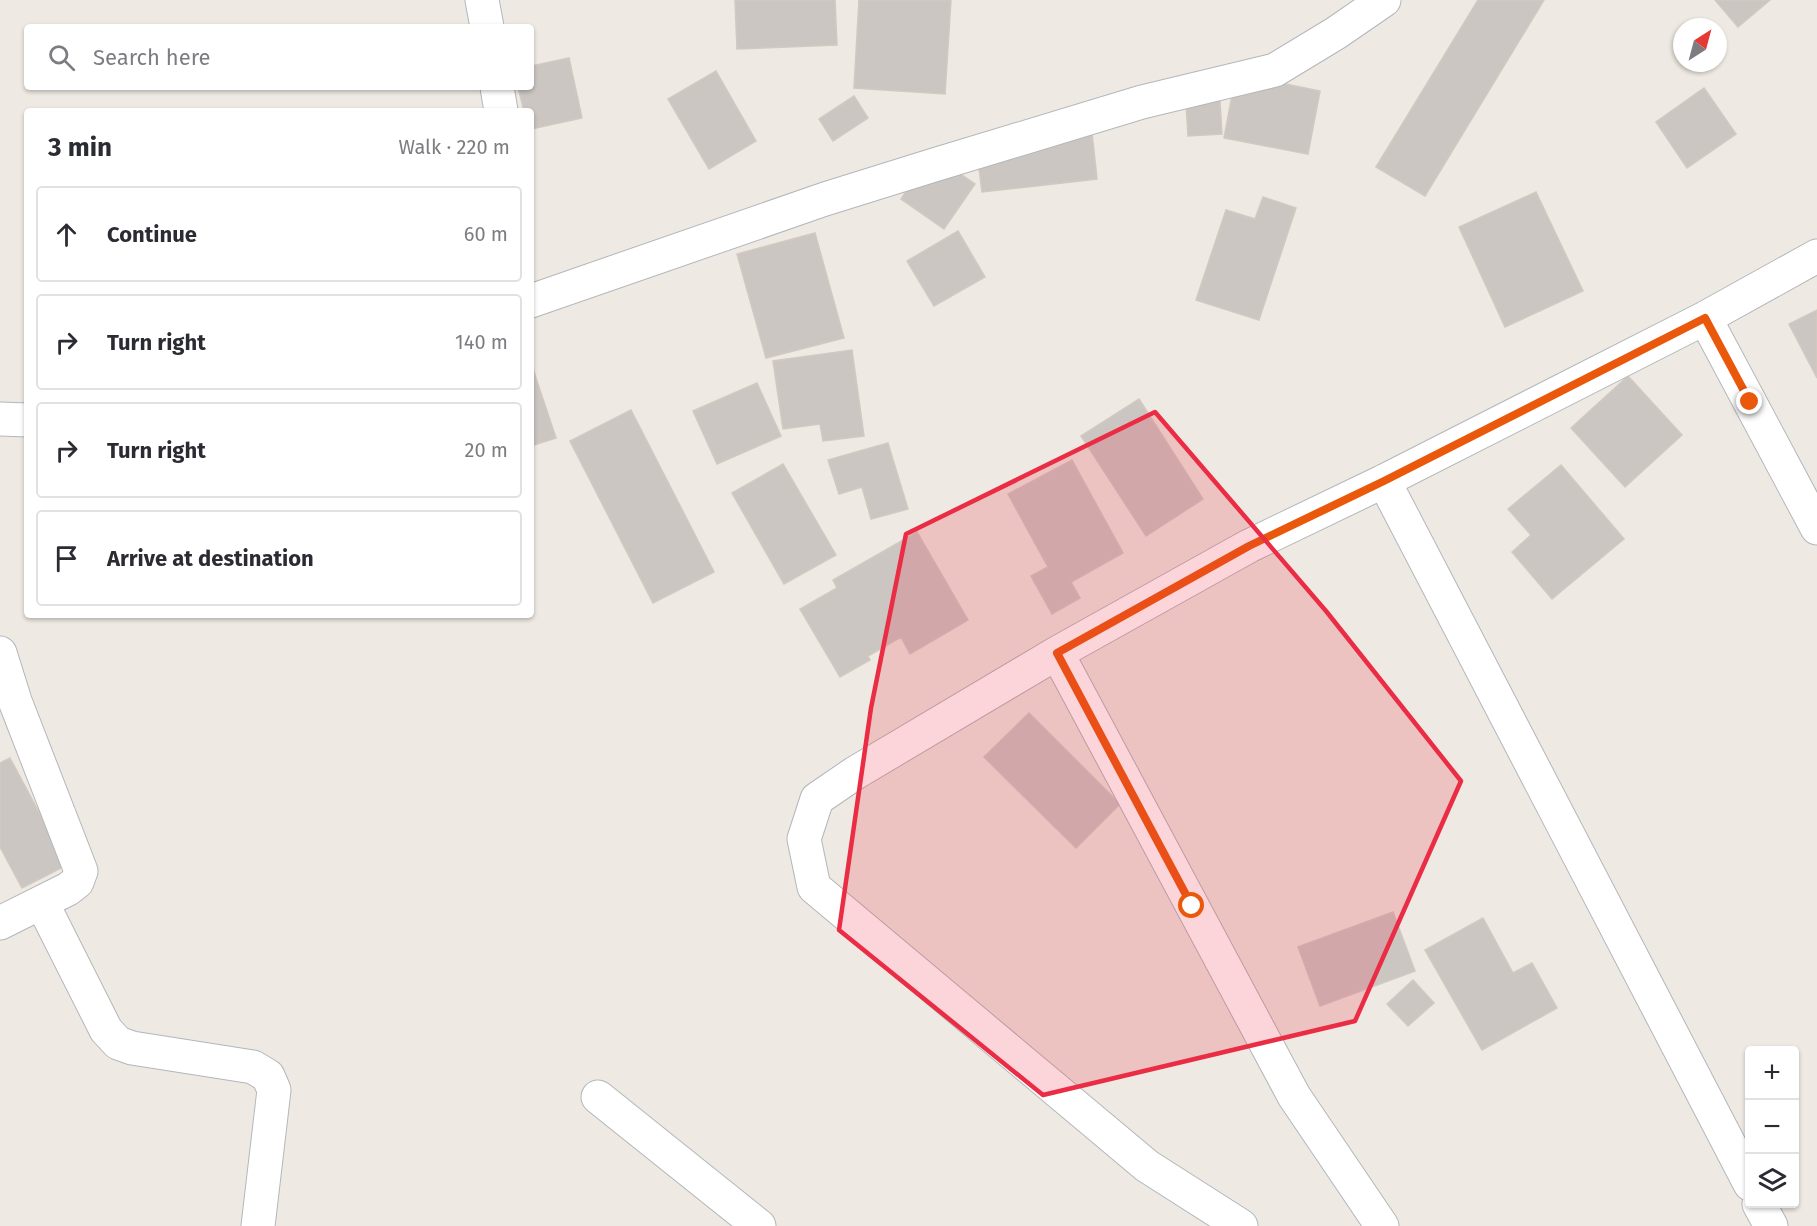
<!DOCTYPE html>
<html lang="en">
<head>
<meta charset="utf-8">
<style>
  :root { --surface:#fff; --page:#f7f7f7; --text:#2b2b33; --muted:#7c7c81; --line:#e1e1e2 }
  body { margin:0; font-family:"Fira Sans",sans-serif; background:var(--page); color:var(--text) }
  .controls { position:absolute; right:18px; bottom:18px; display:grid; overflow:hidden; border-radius:6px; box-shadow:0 2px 4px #0004 }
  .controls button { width:54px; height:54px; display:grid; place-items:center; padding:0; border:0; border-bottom:2px solid var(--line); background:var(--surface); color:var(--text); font:30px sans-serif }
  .compass { position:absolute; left:1673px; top:18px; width:54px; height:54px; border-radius:50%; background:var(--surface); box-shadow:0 2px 4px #0004; rotate:36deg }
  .stop { position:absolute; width:18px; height:18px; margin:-14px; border:4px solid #ea580c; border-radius:50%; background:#fff }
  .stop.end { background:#ea580c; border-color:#fff; box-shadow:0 2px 6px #0008 }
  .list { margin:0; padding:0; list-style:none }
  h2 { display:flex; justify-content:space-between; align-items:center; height:78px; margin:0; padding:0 24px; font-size:26px }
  h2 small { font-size:20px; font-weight:400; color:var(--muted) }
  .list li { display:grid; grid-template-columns:39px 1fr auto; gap:18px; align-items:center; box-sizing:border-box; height:96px; margin:0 12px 12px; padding:0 12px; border:2px solid var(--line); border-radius:6px }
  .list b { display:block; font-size:22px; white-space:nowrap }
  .list em { font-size:20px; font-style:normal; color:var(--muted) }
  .icon { flex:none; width:33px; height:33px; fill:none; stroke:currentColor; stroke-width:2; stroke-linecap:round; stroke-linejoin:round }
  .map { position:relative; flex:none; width:1817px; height:1226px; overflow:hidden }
  .search { position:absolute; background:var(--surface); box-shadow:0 2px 4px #0004; left:24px; top:24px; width:510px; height:66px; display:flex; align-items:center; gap:15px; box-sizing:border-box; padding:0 21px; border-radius:6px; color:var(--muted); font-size:22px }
  .panel { position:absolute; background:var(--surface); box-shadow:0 2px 4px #0004; left:24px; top:108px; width:510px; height:510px; border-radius:6px }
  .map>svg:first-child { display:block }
  .building { fill:#cbc6c2; stroke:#d2c9c1; stroke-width:1.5 }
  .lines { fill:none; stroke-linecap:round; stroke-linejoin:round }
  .minor-casing { stroke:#b3b7ba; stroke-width:35 }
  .minor { stroke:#fff; stroke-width:33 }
  .route { stroke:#ea580c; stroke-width:8 }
  .marked { fill:#ea2c44; fill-opacity:0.2; stroke:#ea2c44; stroke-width:4.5; stroke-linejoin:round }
</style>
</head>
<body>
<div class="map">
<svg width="1817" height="1226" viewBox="0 0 1817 1226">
  <rect width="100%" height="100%" fill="#eee9e2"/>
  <path class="building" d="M735,0H835L837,45L737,49Z
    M859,0H951L945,94L854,88Z
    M1478,0H1544L1425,196L1376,167Z
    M1715,0H1770L1738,27Z
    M569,58L582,118L531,129V111H524L518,87H531V66Z
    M716,71L756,141L709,169L668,99Z
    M1236,74L1320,91L1308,154L1224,138Z
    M1219,85L1222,134L1188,136L1185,87Z
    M1704,88L1736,134L1687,168L1656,122Z
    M854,96L868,118L833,141L819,119Z
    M1091,123L1097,179L982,192L975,136Z
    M931,154L975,184L944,229L901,199Z
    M1536,192L1583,291L1505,327L1459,227Z
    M1263,197L1296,208L1259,320L1196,300L1226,210L1255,219Z
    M958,231L985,277L934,306L907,261Z
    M815,233L844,338L766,358L737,254Z
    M1817,310V378L1789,324Z
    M852,350L864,436L823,441L820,424L783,429L773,361Z
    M531,363L556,438L531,446Z
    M1628,376L1682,435L1625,487L1571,428Z
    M757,383L781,436L717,464L693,411Z
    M1139,399L1203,499L1146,536L1081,436Z
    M631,410L714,572L653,603L570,441Z
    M888,443L908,509L871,519L862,487L839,494L828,460Z
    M1072,460L1123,553L1071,582L1080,598L1052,614L1031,576L1048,567L1008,494Z
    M783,464L836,555L784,584L732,493Z
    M1561,465L1624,539L1552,599L1512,552L1531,535L1508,509Z
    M917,532L968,620L910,654L901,637L868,656L870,660L840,677L800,609L837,588L833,580Z
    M1029,713L1120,804L1076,848L984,757Z
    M10,758L67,865L22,888L0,847V763Z
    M1393,912L1415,971L1320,1006L1298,947Z
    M1483,918L1513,973L1532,963L1557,1008L1482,1050L1425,950Z
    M1413,980L1434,1003L1408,1026L1387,1004Z"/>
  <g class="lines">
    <defs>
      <path id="minor" d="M482,0L487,27
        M497,87L501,111
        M531,301L825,199L934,165L1142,102L1275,70L1336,33L1384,0
        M1705,318L1817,528
        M0,419L27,420
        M1384,481L1750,1184
        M0,653L15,701L81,871L77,882L68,889L0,923
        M1057,653L1294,1096L1382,1226
        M42,903L106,1030L118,1043L132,1048L253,1067L268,1076L274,1090L258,1226
        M598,1097L759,1226
        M1759,1204L1771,1226
        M1241,1226L1147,1166L814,887L804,839L817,799L855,773L1057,653L1249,546L1384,481L1705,318L1817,256"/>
    </defs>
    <use href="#minor" class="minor-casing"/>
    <use href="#minor" class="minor"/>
  </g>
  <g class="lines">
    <path class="route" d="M1192,906L1057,653L1249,546L1384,481L1705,318L1750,402"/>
  </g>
  <path class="marked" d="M1155,412L1326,611L1461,781L1355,1021L1043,1095L839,930L871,708L906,534Z"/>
</svg>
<div class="controls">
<button>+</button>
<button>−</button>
<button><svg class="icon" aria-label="layers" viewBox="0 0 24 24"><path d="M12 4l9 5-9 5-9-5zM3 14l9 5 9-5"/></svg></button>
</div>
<svg class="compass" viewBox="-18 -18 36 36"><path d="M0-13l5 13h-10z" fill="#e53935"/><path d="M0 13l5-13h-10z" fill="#7c7c81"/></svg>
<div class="stop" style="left:1192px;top:906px"></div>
<div class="stop end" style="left:1750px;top:402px"></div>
<div class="search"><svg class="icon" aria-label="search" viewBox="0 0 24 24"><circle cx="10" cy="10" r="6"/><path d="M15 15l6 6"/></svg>Search here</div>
<section class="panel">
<h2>3 min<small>Walk · 220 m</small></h2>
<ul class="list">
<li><svg class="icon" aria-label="ahead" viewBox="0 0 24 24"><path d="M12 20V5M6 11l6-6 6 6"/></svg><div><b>Continue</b></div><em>60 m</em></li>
<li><svg class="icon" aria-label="right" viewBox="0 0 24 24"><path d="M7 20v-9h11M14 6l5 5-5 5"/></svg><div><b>Turn right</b></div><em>140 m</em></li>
<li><svg class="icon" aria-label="right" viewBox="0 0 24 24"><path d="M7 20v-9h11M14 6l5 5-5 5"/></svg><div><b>Turn right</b></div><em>20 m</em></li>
<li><svg class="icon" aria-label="arrive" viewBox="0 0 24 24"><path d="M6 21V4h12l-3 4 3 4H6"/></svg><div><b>Arrive at destination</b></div></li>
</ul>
</section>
</div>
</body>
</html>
